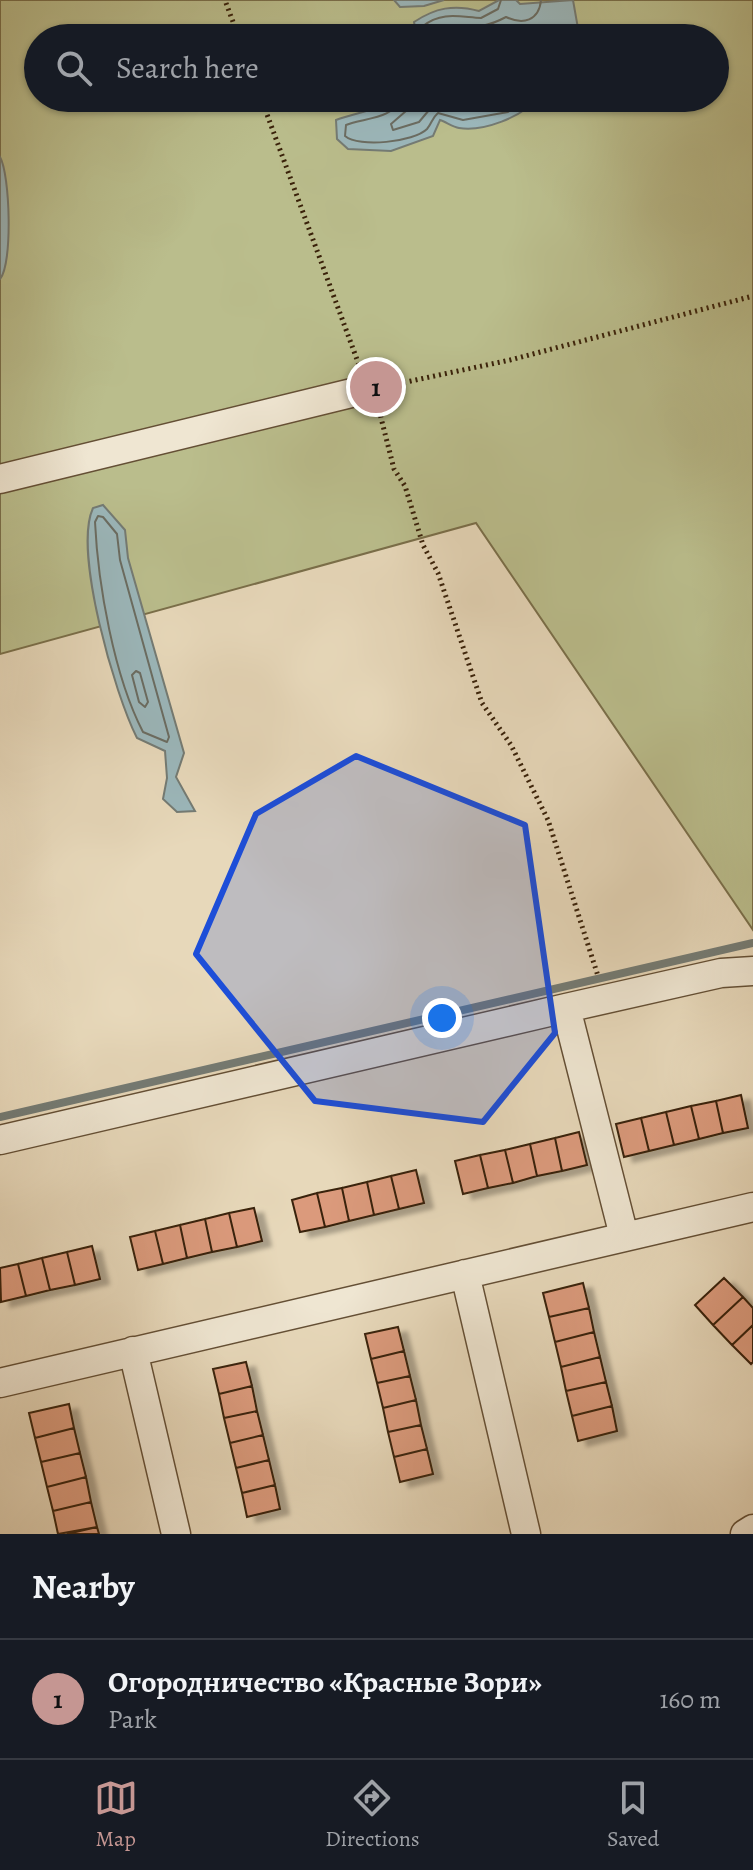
<!DOCTYPE html>
<html lang="en">
<head>
<meta charset="utf-8">
<style>
  :root { --surface:#171b24; --page:#242831; --text:#f1f3f6; --muted:#9ea1a6; --line:#363941; --accent:#c59692 }
  body { margin:0; font-family:Alegreya,serif; background:var(--page); color:var(--text) }
  .you { position:absolute; left:442px; top:1018px; width:28px; height:28px; margin:-20px; border:6px solid #fff; border-radius:50%; background:#1a73e8; box-shadow:0 0 0 12px #1a73e833 }
  .badge { display:grid; place-items:center; width:52px; height:52px; border-radius:50%; background:var(--accent); color:#111; font-size:26px; font-weight:700 }
  .pin { position:absolute; translate:-50% -50%; border:4px solid #fff; box-shadow:0 2px 8px #0006 }
  .list { margin:0; padding:0; list-style:none }
  h2 { display:flex; justify-content:space-between; align-items:center; height:104px; margin:0; padding:0 32px; font-size:34px }
  h2 small { font-size:26px; font-weight:400; color:var(--muted) }
  .list li { display:grid; grid-template-columns:52px 1fr auto; gap:24px; align-items:center; box-sizing:border-box; height:120px; padding:0 32px; border-top:2px solid var(--line) }
  .list b { display:block; font-size:30px; white-space:nowrap }
  .list p { margin:0; font-size:26px; white-space:nowrap; color:var(--muted) }
  .list em { font-size:26px; font-style:normal; color:var(--muted) }
  .icon { flex:none; width:44px; height:44px; fill:none; stroke:currentColor; stroke-width:2; stroke-linecap:round; stroke-linejoin:round }
  .map { position:relative; flex:none; width:753px; height:1534px; overflow:hidden }
  .search { position:absolute; background:var(--surface); box-shadow:0 2px 6px #0004; left:24px; right:24px; top:24px; height:88px; display:flex; align-items:center; gap:20px; box-sizing:border-box; padding:0 28px; border-radius:44px; color:var(--muted); font-size:30px }
  .sheet { height:224px; background:var(--surface) }
  nav { display:flex; justify-content:space-around; align-items:center; box-sizing:border-box; height:112px; border-top:2px solid var(--line); background:var(--surface); font-size:22px; color:var(--muted) }
  nav a { display:grid; justify-items:center; gap:4px }
  nav .on { color:var(--accent) }
  .map>svg:first-child { display:block }
  .green { fill:#babd8c; stroke:#7a6f4a; stroke-width:2; fill-rule:evenodd }
  .water { fill:#9bb7bb; stroke:#747b74; stroke-width:2 }
  .lines { fill:none; stroke-linecap:round; stroke-linejoin:round }
  .shore { stroke:#6a6c62; stroke-width:2 }
  .stream { stroke:#747b74; stroke-width:8 }
  .building { fill:#db9a7c; stroke:#392109; stroke-width:2; filter:url(#shadow) }
  .minor-casing { stroke:#644f35; stroke-width:31 }
  .path { stroke:#392109; stroke-width:5; stroke-dasharray:2 4; stroke-linecap:butt }
  .minor { stroke:#efe6d2; stroke-width:28 }
  .marked { fill:#1d4ed8; fill-opacity:0.2; stroke:#1d4ed8; stroke-width:6; stroke-linejoin:round }
</style>
</head>
<body>
<div class="map">
<svg width="753" height="1534" viewBox="0 0 753 1534">
  <defs>
    <filter id="shadow"><feDropShadow dx="9" dy="5" stdDeviation="2" flood-color="#0004"/></filter>
  </defs>
  <rect width="100%" height="100%" fill="#e7d8ba"/>
  <filter id="stains"><feTurbulence type="fractalNoise" baseFrequency=".0025" numOctaves="4"/><feColorMatrix values="0 0 0 0 .2 0 0 0 0 .09 0 0 0 0 .02 0 0 0 .5 -.17"/></filter>
  <radialGradient id="worn" r=".72"><stop offset=".6" stop-color="#630" stop-opacity="0"/><stop offset="1" stop-color="#630" stop-opacity=".3"/></radialGradient>
  <path class="green" d="M0,0H753V930L476,523L0,654ZM38,38H715V98H38Z"/>
  <path class="water" d="M394,0H444L424,6L400,7Z
    M499,0H516L520,4L573,0L579,34L577,38H417L414,22C435,8 454,4 479,11Z
    M395,98H536C524,117 482,132 459,128C453,127 446,122 440,120L433,136L391,151L348,149L337,139L336,120C356,112 379,111 395,98Z
    M0,157C10,174 13,264 0,279Z
    M103,505L125,530L128,558L184,753L176,777L195,811L177,812L163,799L167,778L165,751L137,738C115,695 73,551 93,508Z"/>
  <g class="lines">
    <path class="shore" d="M424,38L423,26C442,11 460,17 481,18L498,9L501,0
      M435,38L438,28C468,23 476,33 506,17C523,25 539,21 541,0
      M399,98C396,119 363,118 346,125L345,136C359,148 414,142 427,129C432,123 432,118 438,113L463,120L508,112L527,98
      M409,98L406,111L391,124L393,130L419,122L435,103L463,110L512,98
      M98,516L103,517L117,534L120,560L169,737L167,742L143,732C114,676 98,585 95,522Z
      M136,671L140,673L148,702L145,707L139,702L132,675Z"/>
    <path class="stream" d="M0,1117L753,943"/>
  </g>
  <path class="building" d="M741,1095L748,1128L723,1133L716,1101Z
    M716,1101L723,1133L699,1139L691,1106Z
    M691,1106L699,1139L674,1145L666,1112Z
    M666,1112L674,1145L649,1151L641,1118Z
    M641,1118L649,1151L624,1157L616,1124Z
    M579,1132L587,1165L562,1171L555,1138Z
    M555,1138L562,1171L537,1176L530,1144Z
    M530,1144L537,1176L513,1183L505,1150Z
    M505,1150L513,1183L488,1188L480,1155Z
    M480,1155L488,1188L463,1194L455,1161Z
    M416,1170L424,1203L399,1209L391,1176Z
    M391,1176L399,1209L374,1215L367,1182Z
    M367,1182L374,1215L349,1221L342,1188Z
    M342,1188L349,1221L325,1227L317,1193Z
    M317,1193L325,1227L300,1232L292,1200Z
    M254,1208L262,1241L237,1247L229,1213Z
    M229,1213L237,1247L212,1252L205,1219Z
    M205,1219L212,1252L187,1258L180,1225Z
    M180,1225L187,1258L163,1264L155,1231Z
    M155,1231L163,1264L138,1270L130,1237Z
    M92,1246L100,1279L75,1285L67,1252Z
    M67,1252L75,1285L50,1290L42,1258Z
    M42,1258L50,1290L26,1296L18,1264Z
    M18,1264L26,1296L1,1302L0,1268Z
    M724,1278L743,1297L713,1325L695,1305Z
    M583,1283L589,1308L549,1317L543,1293Z
    M743,1297L753,1308V1325L732,1345L713,1325Z
    M589,1308L594,1332L555,1342L549,1317Z
    M753,1325V1362L751,1364L732,1345Z
    M398,1327L404,1351L371,1359L365,1334Z
    M594,1332L600,1357L561,1367L555,1342Z
    M404,1351L410,1376L377,1383L371,1359Z
    M600,1357L606,1382L566,1391L561,1367Z
    M246,1362L252,1386L219,1394L213,1369Z
    M410,1376L416,1400L383,1408L377,1383Z
    M606,1382L612,1406L572,1416L566,1391Z
    M252,1386L257,1411L224,1418L219,1394Z
    M416,1400L421,1425L388,1432L383,1408Z
    M69,1404L74,1428L35,1438L29,1413Z
    M612,1406L617,1431L578,1441L572,1416Z
    M257,1411L263,1435L230,1443L224,1418Z
    M421,1425L427,1449L394,1457L388,1432Z
    M74,1428L80,1453L41,1462L35,1438Z
    M263,1435L269,1460L236,1468L230,1443Z
    M427,1449L433,1474L400,1482L394,1457Z
    M80,1453L86,1477L47,1487L41,1462Z
    M269,1460L275,1485L242,1493L236,1468Z
    M86,1477L91,1502L53,1511L47,1487Z
    M275,1485L280,1509L247,1517L242,1493Z
    M91,1502L97,1527L58,1534L53,1511Z
    M97,1527L99,1534H67Z"/>
  <g class="lines">
    <defs>
      <path id="minor" d="M0,479L368,389
        M566,1008L624,1236
        M0,1140L566,1008L721,973L753,971
        M465,1274L526,1534
        M133,1351L176,1534
        M0,1383L753,1207
        M745,1534L753,1529"/>
    </defs>
    <use href="#minor" class="minor-casing"/>
    <path class="path" d="M226,3L239,38
      M261,98L359,365
      M392,385L510,360L753,296
      M379,410L394,469L405,486L423,545L438,573L482,703L511,745L548,820L598,976"/>
    <use href="#minor" class="minor"/>
  </g>
  <path class="marked" d="M356,756L525,825L555,1033L483,1122L315,1101L196,954L256,814Z"/>
  <rect width="100%" height="100%" filter="url(#stains)"/>
  <rect width="100%" height="100%" fill="url(#worn)"/>
</svg>
<div class="you"></div>
<div class="pin badge" style="left:376px;top:387px">1</div>
<div class="search"><svg class="icon" aria-label="search" viewBox="0 0 24 24"><circle cx="10" cy="10" r="6"/><path d="M15 15l6 6"/></svg>Search here</div>
</div>
<section class="sheet">
<h2>Nearby<small></small></h2>
<ul class="list">
<li><span class="badge">1</span><div><b>Огородничество «Красные Зори»</b><p>Park</p></div><em>160 m</em></li>
</ul>
</section>
<nav>
<a class="on"><svg class="icon" aria-label="map" viewBox="0 0 24 24"><path d="M3 6l6-2 6 2 6-2v14l-6 2-6-2-6 2zM9 4v14M15 6v14"/></svg>Map</a>
<a><svg class="icon" aria-label="directions" viewBox="0 0 24 24"><path d="M12 3l9 9-9 9-9-9zM9 14v-3h6M13 9l2 2-2 2"/></svg>Directions</a>
<a><svg class="icon" aria-label="saved" viewBox="0 0 24 24"><path d="M7 4h10v16l-5-4-5 4z"/></svg>Saved</a>
</nav>
</body>
</html>
